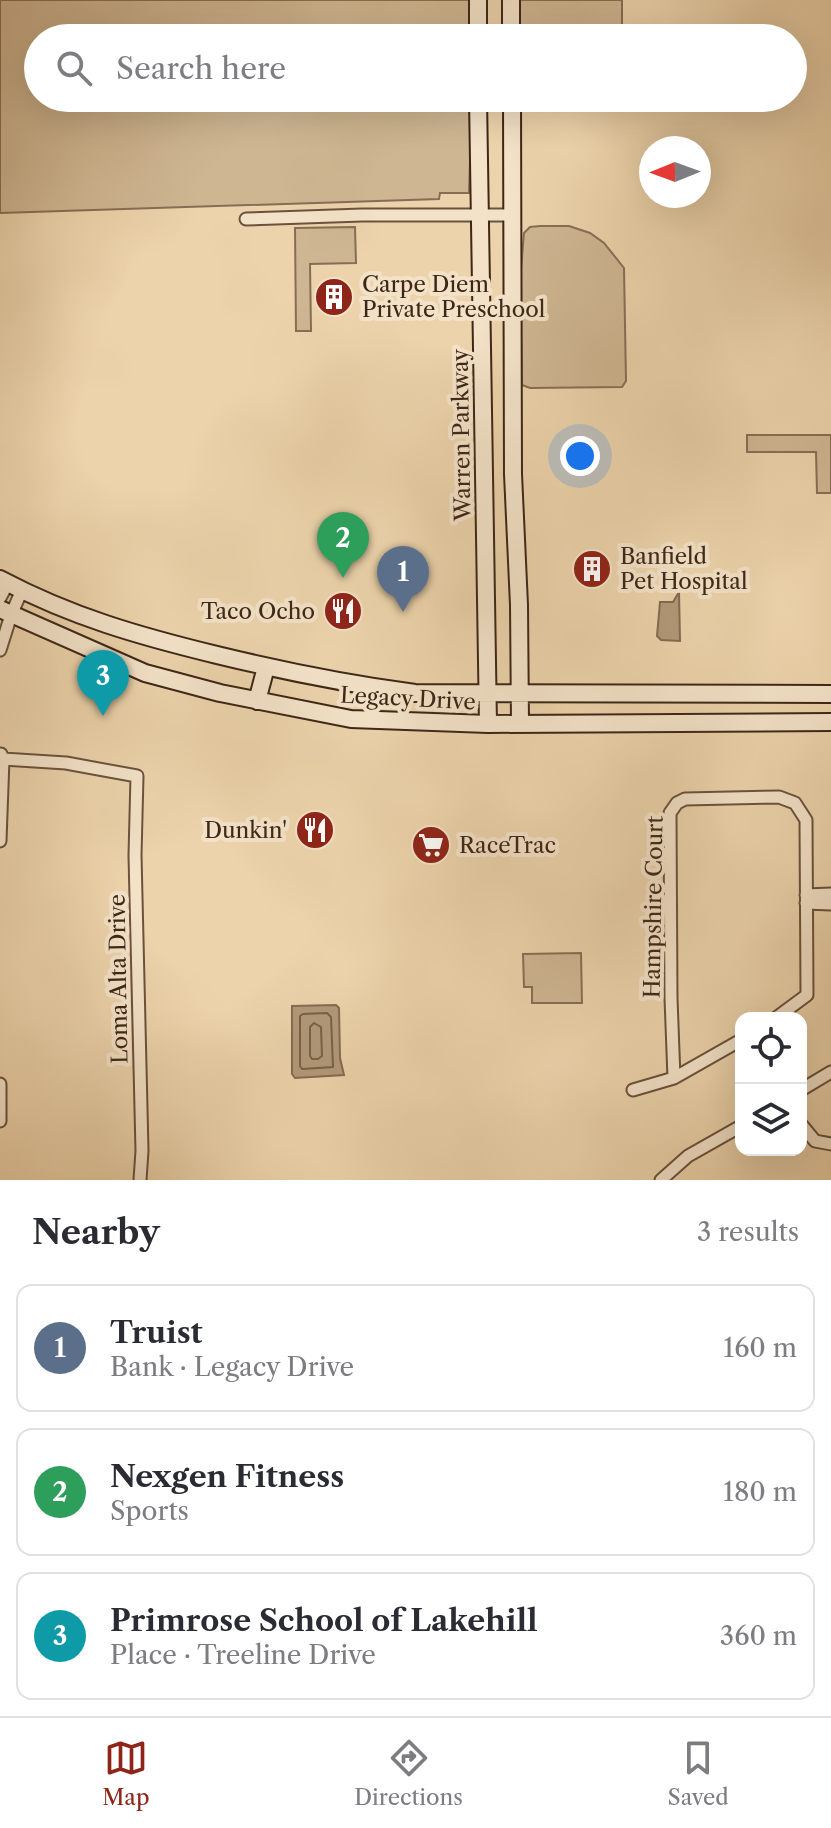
<!DOCTYPE html>
<html lang="en">
<head>
<meta charset="utf-8">
<style>
  :root { --surface:#fff; --page:#f2f2f3; --text:#2b2b33; --muted:#7c7c81; --line:#e1e1e2; --accent:#8f2418 }
  body { margin:0; font-family:"Libre Caslon Text",serif; background:var(--page); color:var(--text) }
  .controls { position:absolute; right:24px; bottom:24px; display:grid; overflow:hidden; border-radius:16px; box-shadow:0 8px 32px #0002 }
  .controls button { width:72px; height:72px; display:grid; place-items:center; padding:0; border:0; border-bottom:2px solid var(--line); background:var(--surface); color:var(--text); font:40px sans-serif }
  .compass { position:absolute; left:639px; top:136px; width:72px; height:72px; border-radius:50%; background:var(--surface); box-shadow:0 8px 32px #0002; rotate:269deg }
  .you { position:absolute; left:580px; top:456px; width:28px; height:28px; margin:-20px; border:6px solid #fff; border-radius:50%; background:#1a73e8; box-shadow:0 0 0 12px #1a73e833 }
  .badge { display:grid; place-items:center; width:52px; height:52px; border-radius:50%; background:var(--accent); color:#fff; font-size:26px; font-weight:700 }
  .pin { position:absolute; translate:-50% -66px; filter:drop-shadow(0 2px 4px #0008) }
  .pin::after { content:''; position:absolute; top:42px; width:28px; height:24px; background:inherit; clip-path:polygon(0 0,100% 0,50% 100%) }
  .list { margin:0; padding:0; list-style:none }
  h2 { display:flex; justify-content:space-between; align-items:center; height:104px; margin:0; padding:0 32px; font-size:34px }
  h2 small { font-size:26px; font-weight:400; color:var(--muted) }
  .list li { display:grid; grid-template-columns:52px 1fr auto; gap:24px; align-items:center; box-sizing:border-box; height:128px; margin:0 16px 16px; padding:0 16px; border:2px solid var(--line); border-radius:16px }
  .list b { display:block; font-size:30px; white-space:nowrap }
  .list p { margin:0; font-size:26px; white-space:nowrap; color:var(--muted) }
  .list em { font-size:26px; font-style:normal; color:var(--muted) }
  .icon { flex:none; width:44px; height:44px; fill:none; stroke:currentColor; stroke-width:2; stroke-linecap:round; stroke-linejoin:round }
  .map { position:relative; flex:none; width:831px; height:1180px; overflow:hidden }
  .search { position:absolute; background:var(--surface); box-shadow:0 8px 32px #0002; left:24px; right:24px; top:24px; height:88px; display:flex; align-items:center; gap:20px; box-sizing:border-box; padding:0 28px; border-radius:44px; color:var(--muted); font-size:30px }
  .sheet { height:536px; background:var(--surface) }
  nav { display:flex; justify-content:space-around; align-items:center; box-sizing:border-box; height:112px; border-top:2px solid var(--line); background:var(--surface); font-size:22px; color:var(--muted) }
  nav a { display:grid; justify-items:center; gap:4px }
  nav .on { color:var(--accent) }
  .map>svg:first-child { display:block }
  .green { fill:#ceb692; stroke:#866e55; stroke-width:2 }
  .water { fill:#b19979; stroke:#836b52; stroke-width:2 }
  .lines { fill:none; stroke-linecap:round; stroke-linejoin:round }
  .shore { stroke:#786048; stroke-width:2 }
  .street-casing { stroke:#6a523d; stroke-width:15 }
  .secondary-casing { stroke:#3e2718; stroke-width:20 }
  .street { stroke:#f3e2c8; stroke-width:11 }
  .secondary { stroke:#f3e2c8; stroke-width:16 }
  .labels { text-anchor:middle; stroke-width:8; stroke-linejoin:round; paint-order:stroke }
  .poi-label { font-size:22px; fill:#3e2718; stroke:#f3e2c8; text-anchor:start }
  .street-label { font-size:22px; fill:#3e2718; stroke:#f3e2c8 }
</style>
</head>
<body>
<div class="map">
<svg width="831" height="1180" viewBox="0 0 831 1180">
  <rect width="100%" height="100%" fill="#ecd3ab"/>
  <filter id="stains"><feTurbulence type="fractalNoise" baseFrequency=".0025" numOctaves="4"/><feColorMatrix values="0 0 0 0 .2 0 0 0 0 .09 0 0 0 0 .02 0 0 0 .5 -.17"/></filter>
  <radialGradient id="worn" r=".72"><stop offset=".6" stop-color="#630" stop-opacity="0"/><stop offset="1" stop-color="#630" stop-opacity=".3"/></radialGradient>
  <path class="green" d="M0,0H471V38H38V98H472L469,193H440L439,199L0,213Z
    M517,0H622V34L615,38H525L517,29Z
    M540,226H569L590,233L604,243L624,268L626,381L622,387L530,388L522,385L520,281L524,233L530,227Z
    M355,227L356,263L310,264L311,331H296L295,228Z
    M747,435H831V493H817L816,452H747Z
    M581,953L582,1003H532V987H524L523,954Z"/>
  <path class="water" d="M679,592L680,641L661,640L657,636L660,602H673Z
    M336,1005L339,1008L340,1058L344,1075L295,1078L292,1074V1006Z"/>
  <g class="lines">
    <path class="shore" d="M327,1013L331,1017L333,1067L302,1069L300,1066V1016L303,1014Z
      M314,1023L321,1027L322,1056L318,1059H312L310,1056V1027Z"/>
    <defs>
      <path id="street" d="M246,219L362,215H512
        M0,598L8,583
        M0,650L11,615L22,590
        M3,759L66,763L137,776L135,855L142,1151L140,1180
        M0,841L3,759L1,754
        M806,895L831,894
        M806,903L831,904
        M674,1078L671,998L670,813L677,803L685,799L779,797L795,803L806,820L807,995L776,1018
        M0,1084V1121
        M633,1090L674,1078L741,1040
        M801,1090L831,1072
        M801,1124L815,1141L831,1144
        M661,1180L688,1156L741,1126"/>
      <path id="secondary" d="M511,0V38
        M478,38V0
        M478,98L488,724
        M512,98L513,474L519,605L520,723
        M0,579C72,617 139,636 217,655C283,671 348,684 415,693L831,694
        M0,609L145,673L220,693L351,719L488,724L831,722
        M257,701L266,667"/>
    </defs>
    <use href="#street" class="street-casing"/>
    <use href="#secondary" class="secondary-casing"/>
    <use href="#street" class="street"/>
    <use href="#secondary" class="secondary"/>
  </g>
  <defs>
    <symbol id="building-disc" viewBox="-11 -11 22 22"><circle r="9.5" fill="#8f2418" stroke="#f3e2c8"/><path d="M-4-6H4V6H1V3H-1V6H-4ZM-2.5-4.3h1.7v1.8h-1.7ZM.8-4.3h1.7v1.8H.8ZM-2.5-1h1.7V.8h-1.7ZM.8-1h1.7V.8H.8Z" fill="#fff"/></symbol>
    <symbol id="restaurant-disc" viewBox="-11 -11 22 22"><circle r="9.5" fill="#8f2418" stroke="#f3e2c8"/><path d="M-5-6h1v4h1v-4h1v4h1v-4h1v5L-1.5 .5V6h-2V.5L-5-1ZM5-6V6H3V1.5H1.5Q1.5-4 5-6Z" fill="#fff"/></symbol>
    <symbol id="supermarket-disc" viewBox="-11 -11 22 22"><circle r="9.5" fill="#8f2418" stroke="#f3e2c8"/><path d="M-6-5.5h2.5l.6 2H6L4.5 2H-2.5L-4.4-4H-6ZM-1.5 3.2a1.3 1.3 0 1 0 .1 0ZM3 3.2a1.3 1.3 0 1 0 .1 0Z" fill="#fff"/></symbol>
  </defs>
  <g fill-rule="evenodd">
    <use href="#building-disc" x="312" y="275" width="44" height="44"/>
    <use href="#building-disc" x="570" y="547" width="44" height="44"/>
    <use href="#restaurant-disc" x="321" y="589" width="44" height="44"/>
    <use href="#restaurant-disc" x="293" y="808" width="44" height="44"/>
    <use href="#supermarket-disc" x="409" y="823" width="44" height="44"/>
  </g>
  <g class="labels">
    <g class="poi-label">
      <text x="362" y="292">Carpe Diem<tspan x="362" dy="25">Private Preschool</tspan></text>
      <text x="620" y="564">Banfield<tspan x="620" dy="25">Pet Hospital</tspan></text>
      <text x="315" y="619" text-anchor="end">Taco Ocho</text>
      <text x="287" y="838" text-anchor="end">Dunkin'</text>
      <text x="459" y="853">RaceTrac</text>
    </g>
    <g class="street-label">
      <text transform="translate(461 435) rotate(-91)" y="8">Warren Parkway</text>
      <text transform="translate(408 698) rotate(3)" y="8">Legacy Drive</text>
      <text transform="translate(653 907) rotate(-89)" y="8">Hampshire Court</text>
      <text transform="translate(118 979) rotate(-91)" y="8">Loma Alta Drive</text>
    </g>
  </g>
  <rect width="100%" height="100%" filter="url(#stains)"/>
  <rect width="100%" height="100%" fill="url(#worn)"/>
</svg>
<div class="controls">
<button><svg class="icon" aria-label="locate" viewBox="0 0 24 24"><circle cx="12" cy="12" r="6"/><path d="M12 2v4M12 18v4M2 12h4M18 12h4"/></svg></button>
<button><svg class="icon" aria-label="layers" viewBox="0 0 24 24"><path d="M12 4l9 5-9 5-9-5zM3 14l9 5 9-5"/></svg></button>
</div>
<svg class="compass" viewBox="-18 -18 36 36"><path d="M0-13l5 13h-10z" fill="#e53935"/><path d="M0 13l5-13h-10z" fill="#7c7c81"/></svg>
<div class="you"></div>
<div class="pin badge" style="left:403px;top:612px;background:#5c6f8a">1</div>
<div class="pin badge" style="left:343px;top:578px;background:#2e9e5b">2</div>
<div class="pin badge" style="left:103px;top:716px;background:#0f9aa8">3</div>
<div class="search"><svg class="icon" aria-label="search" viewBox="0 0 24 24"><circle cx="10" cy="10" r="6"/><path d="M15 15l6 6"/></svg>Search here</div>
</div>
<section class="sheet">
<h2>Nearby<small>3 results</small></h2>
<ul class="list">
<li><span class="badge" style="background:#5c6f8a">1</span><div><b>Truist</b><p>Bank · Legacy Drive</p></div><em>160 m</em></li>
<li><span class="badge" style="background:#2e9e5b">2</span><div><b>Nexgen Fitness</b><p>Sports</p></div><em>180 m</em></li>
<li><span class="badge" style="background:#0f9aa8">3</span><div><b>Primrose School of Lakehill</b><p>Place · Treeline Drive</p></div><em>360 m</em></li>
</ul>
</section>
<nav>
<a class="on"><svg class="icon" aria-label="map" viewBox="0 0 24 24"><path d="M3 6l6-2 6 2 6-2v14l-6 2-6-2-6 2zM9 4v14M15 6v14"/></svg>Map</a>
<a><svg class="icon" aria-label="directions" viewBox="0 0 24 24"><path d="M12 3l9 9-9 9-9-9zM9 14v-3h6M13 9l2 2-2 2"/></svg>Directions</a>
<a><svg class="icon" aria-label="saved" viewBox="0 0 24 24"><path d="M7 4h10v16l-5-4-5 4z"/></svg>Saved</a>
</nav>
</body>
</html>
